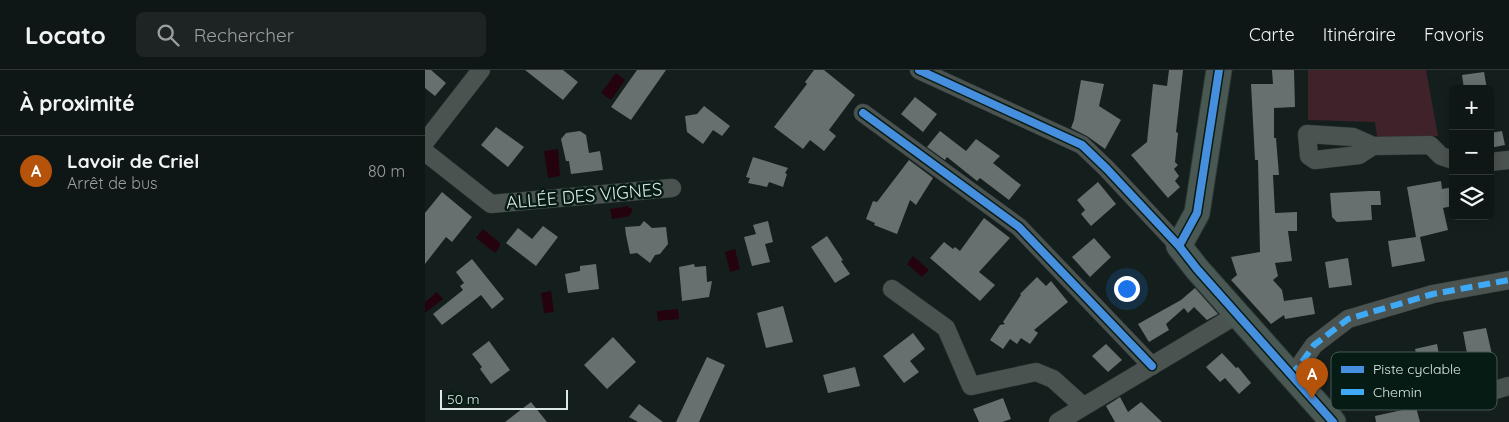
<!DOCTYPE html>
<html lang="fr">
<head>
<meta charset="utf-8">
<style>
  :root { --surface:#0f1716; --page:#1d2423; --text:#f1f3f6; --muted:#9b9fa1; --line:#2f3635; --accent:#b45309 }
  body { margin:0; font-family:Quicksand,sans-serif; background:var(--page); color:var(--text) }
  .controls { position:absolute; right:15px; top:15px; display:grid; overflow:hidden; border-radius:8px; box-shadow:0 2px 12px #0003 }
  .controls button { width:45px; height:45px; display:grid; place-items:center; padding:0; border:0; border-bottom:1px solid var(--line); background:var(--surface); color:var(--text); font:25px sans-serif }
  .scale { position:absolute; left:15px; bottom:12px; width:128px; box-sizing:border-box; padding-left:5px; border:2px solid #dce9e4; border-top:0; font-size:14px; line-height:18px; white-space:nowrap; color:#dce9e4; -webkit-text-stroke:4px #071b15; paint-order:stroke }
  .you { position:absolute; left:701px; top:218px; width:18px; height:18px; margin:-12px; border:4px solid #fff; border-radius:50%; background:#1a73e8; box-shadow:0 0 0 8px #1a73e833 }
  .badge { display:grid; place-items:center; width:32px; height:32px; border-radius:50%; background:var(--accent); color:#fff; font-size:16px; font-weight:700 }
  .pin { position:absolute; translate:-50% -41px; filter:drop-shadow(0 1px 2px #0008) }
  .pin::after { content:''; position:absolute; top:26px; width:18px; height:15px; background:inherit; clip-path:polygon(0 0,100% 0,50% 100%) }
  .list { margin:0; padding:0; list-style:none }
  h2 { display:flex; justify-content:space-between; align-items:center; height:65px; margin:0; padding:0 20px; font-size:21px }
  h2 small { font-size:16px; font-weight:400; color:var(--muted) }
  .list li { display:grid; grid-template-columns:32px 1fr auto; gap:15px; align-items:center; box-sizing:border-box; height:70px; padding:0 20px; border-top:1px solid var(--line) }
  .list b { display:block; font-size:19px; white-space:nowrap }
  .list p { margin:0; font-size:16px; white-space:nowrap; color:var(--muted) }
  .list em { font-size:16px; font-style:normal; color:var(--muted) }
  .icon { flex:none; width:28px; height:28px; fill:none; stroke:currentColor; stroke-width:2; stroke-linecap:round; stroke-linejoin:round }
  .map { position:relative; flex:none; width:1084px; height:352px; overflow:hidden }
  header { display:flex; align-items:center; gap:30px; box-sizing:border-box; height:70px; padding:0 25px; background:var(--surface); border-bottom:1px solid var(--line) }
  header strong { font-size:24px }
  nav { display:flex; gap:28px; margin-inline-start:auto; font-size:18px }
  .search { width:350px; height:45px; background:var(--page); display:flex; align-items:center; gap:12px; box-sizing:border-box; padding:0 18px; border-radius:8px; color:var(--muted); font-size:19px }
  main { display:flex }
  aside { flex:1; background:var(--surface) }
  .map>svg:first-child { display:block }
  .green { fill:#3f222a }
  .water { fill:#25030e }
  .building { fill:#67706e }
  .lines { fill:none; stroke-linecap:round; stroke-linejoin:round }
  .street-casing { stroke:#313a37; stroke-width:19 }
  .secondary-casing { stroke:#313a37; stroke-width:27 }
  .street { stroke:#4b5351; stroke-width:18 }
  .secondary { stroke:#4a5854; stroke-width:25 }
  .quiet { stroke:#3fa9f5; stroke-width:6; stroke-dasharray:12 6; stroke-linecap:butt }
  .cycleway-casing { stroke:#071b15; stroke-width:11 }
  .cycleway { stroke:#468fdf; stroke-width:8 }
  .labels { text-anchor:middle; stroke-width:5; stroke-linejoin:round; paint-order:stroke }
  .street-label { font-size:18px; fill:#dce9e4; stroke:#071b15 }
  .key { fill:#071b15; stroke:#475953; stroke-width:1 }
  .key-label { font-size:14px; fill:#dce9e4 }
</style>
</head>
<body>
<header>
<strong>Locato</strong>
<div class="search"><svg class="icon" aria-label="search" viewBox="0 0 24 24"><circle cx="10" cy="10" r="6"/><path d="M15 15l6 6"/></svg>Rechercher</div>
<nav><a>Carte</a><a>Itinéraire</a><a>Favoris</a></nav>
</header>
<main>
<aside>
<h2>À proximité<small></small></h2>
<ul class="list">
<li><span class="badge">A</span><div><b>Lavoir de Criel</b><p>Arrêt de bus</p></div><em>80 m</em></li>
</ul>
</aside>
<div class="map">
<svg width="1084" height="352" viewBox="0 0 1084 352">
  <rect width="100%" height="100%" fill="#141f1d"/>
  <path class="green" d="M883,0H1001L1013,66L952,67L950,52L883,50Z"/>
  <path class="water" d="M191,3L200,10L186,30L176,23Z
    M133,79L135,106L123,108L119,81Z
    M203,136L204,138H207V143H205V146L187,149L185,139Z
    M58,159L75,173V176L70,183L51,168Z
    M310,179L315,199L305,202L300,182Z
    M488,186L504,200L497,207L482,194Z
    M126,221L129,242L119,243L116,223Z
    M12,222L18,229L0,243V232Z
    M253,239L254,249L233,251L232,241Z"/>
  <path class="building" d="M0,0H6L21,13L10,26L0,18Z
    M100,0H138L153,12L138,30Z
    M212,0H241L206,50L186,37Z
    M389,0H399L430,25L404,60L411,66L399,81L385,70L378,79L349,57L382,14L380,12Z
    M744,0H758L751,62L753,63L750,92L753,95L749,99L754,106L750,111L755,117L743,128L706,85L722,72L728,14L742,16Z
    M847,0H869L870,37L849,38V68H851L854,105H848L850,143L872,142V161H863L867,191L850,193L853,206L848,210L857,220L859,231L887,227L890,244L860,249L859,245L846,254L806,210L812,205L806,187L835,182L833,90H830L826,14H848Z
    M1059,2L1062,19H1039L1037,5Z
    M656,10L679,14L674,36L696,50L680,79L662,66L646,58L649,50Z
    M490,27L512,44L498,62L476,44Z
    M279,36L305,56L297,66L288,60L278,74L262,62L260,46L272,44Z
    M71,57L99,77L83,97L56,75Z
    M155,61L161,65L164,83L175,81L178,100L146,104L144,91H141L136,69L141,63Z
    M515,61L541,81L551,69L575,86L568,93L596,115L584,130L555,108L552,111L522,87L520,90L502,77Z
    M1077,61L1080,75L1065,78V63Z
    M328,87L363,98L360,103L362,104L358,117L344,112L342,117L323,113L325,108L321,107Z
    M484,90L508,108L491,135L485,130L472,164L449,155L450,153L441,149L448,131L452,132Z
    M1016,111L1017,119L1028,117V136L1018,138L1023,160L995,167L1000,191L967,197L963,171L991,167L982,117Z
    M673,112L691,134L666,156L656,144L660,140L652,130Z
    M945,121H955L956,135H946L947,150L912,152L907,147L905,123Z
    M17,122L47,147L27,172L21,167L0,194V143Z
    M559,148L585,168L554,202L570,215L555,231L505,188L519,172L528,179L530,177L535,181Z
    M219,151L227,158L241,157L243,174L235,184L230,185L225,193L212,183L205,184L201,165L200,157L215,156Z
    M343,151L348,172L340,174L345,192L327,196L319,167L331,164L328,155Z
    M118,156L133,167L111,196L81,173L93,158L107,169Z
    M402,166L418,190L416,191L425,204L410,213L386,177Z
    M669,168L686,187L665,207L647,187Z
    M923,188L927,215L904,218L900,192Z
    M47,189L79,229L67,239L56,225L17,255L8,244L38,220L35,216L39,213L31,202Z
    M171,194L174,219L143,223L140,204L155,201V196Z
    M269,194L270,197L281,196L282,212L287,211L284,227L257,231L254,197Z
    M612,207L621,216L626,211L643,232L609,260L613,263L605,274L596,268L592,274L585,269L578,279L565,270L575,255L580,254L578,252L596,225L595,224Z
    M770,218L793,244L782,250L769,237L763,243L759,238L741,254L744,260L724,272L713,254L756,230Z
    M358,236L368,272L341,278L332,243Z
    M1061,258L1068,289L1044,294L1038,262Z
    M488,263L500,279L485,291L494,302L479,313L458,286Z
    M188,267L211,292L182,319L159,295Z
    M64,271L85,300L66,314L55,299L57,297L47,284Z
    M681,274L697,290L683,302L667,286Z
    M1012,274L1017,300L996,304L990,279Z
    M797,283L811,298L813,297L826,313L814,324L800,308L795,312L781,297Z
    M282,287L300,295L274,352H251Z
    M430,297L435,316L403,323L398,305Z
    M695,327L703,342L716,332L737,352H690L681,336Z
    M578,328L586,349L577,352H554L548,339Z
    M106,332L122,352H80Z
    M214,334L238,352H213L204,347Z
    M991,337L995,352H951L950,346Z"/>
  <g class="lines">
    <defs>
      <path id="street" d="M494,0L657,75L682,99L754,176
        M438,43L594,157L727,296
        M0,72L56,0
        M948,76L934,85L890,90L884,86L882,64L928,67L948,76L1005,75L1016,86L1028,90
        M0,82L66,134L247,118
        M1065,92L1084,90
        M467,219L521,258L546,316L611,302L628,309L658,336
        M865,305L875,295L889,275L923,249L1008,224L1084,210
        M1063,322L1084,316
        M633,352L813,244"/>
      <path id="secondary" d="M794,0L772,143L754,176L772,199L908,352"/>
    </defs>
    <use href="#street" class="street-casing"/>
    <use href="#secondary" class="secondary-casing"/>
    <use href="#street" class="street"/>
    <use href="#secondary" class="secondary"/>
    <path class="quiet" d="M865,305L875,295L889,275L923,249L1008,224L1084,210"/>
    <defs>
      <path id="cycleway" d="M494,0L657,75L682,99L754,176L772,199L908,352
        M438,43L594,157L727,296
        M754,176L772,143L794,0"/>
    </defs>
    <use href="#cycleway" class="cycleway-casing"/>
    <use href="#cycleway" class="cycleway"/>
  </g>
  <g class="labels">
    <g class="street-label">
      <text transform="translate(159 126) rotate(-5)" y="6">ALLÉE DES VIGNES</text>
    </g>
  </g>
  <rect x="906" y="282" width="166" height="58" rx="8" class="key"/>
  <rect x="916" y="296" width="23" height="7" fill="#468fdf"/>
  <rect x="916" y="319" width="23" height="6" fill="#3fa9f5"/>
  <g class="key-label">
    <text x="948" y="304">Piste cyclable</text>
    <text x="948" y="327">Chemin</text>
  </g>
</svg>
<div class="controls">
<button>+</button>
<button>−</button>
<button><svg class="icon" aria-label="layers" viewBox="0 0 24 24"><path d="M12 4l9 5-9 5-9-5zM3 14l9 5 9-5"/></svg></button>
</div>
<div class="scale">50 m</div>
<div class="you"></div>
<div class="pin badge" style="left:887px;top:329px">A</div>
</div>
</main>
</body>
</html>
